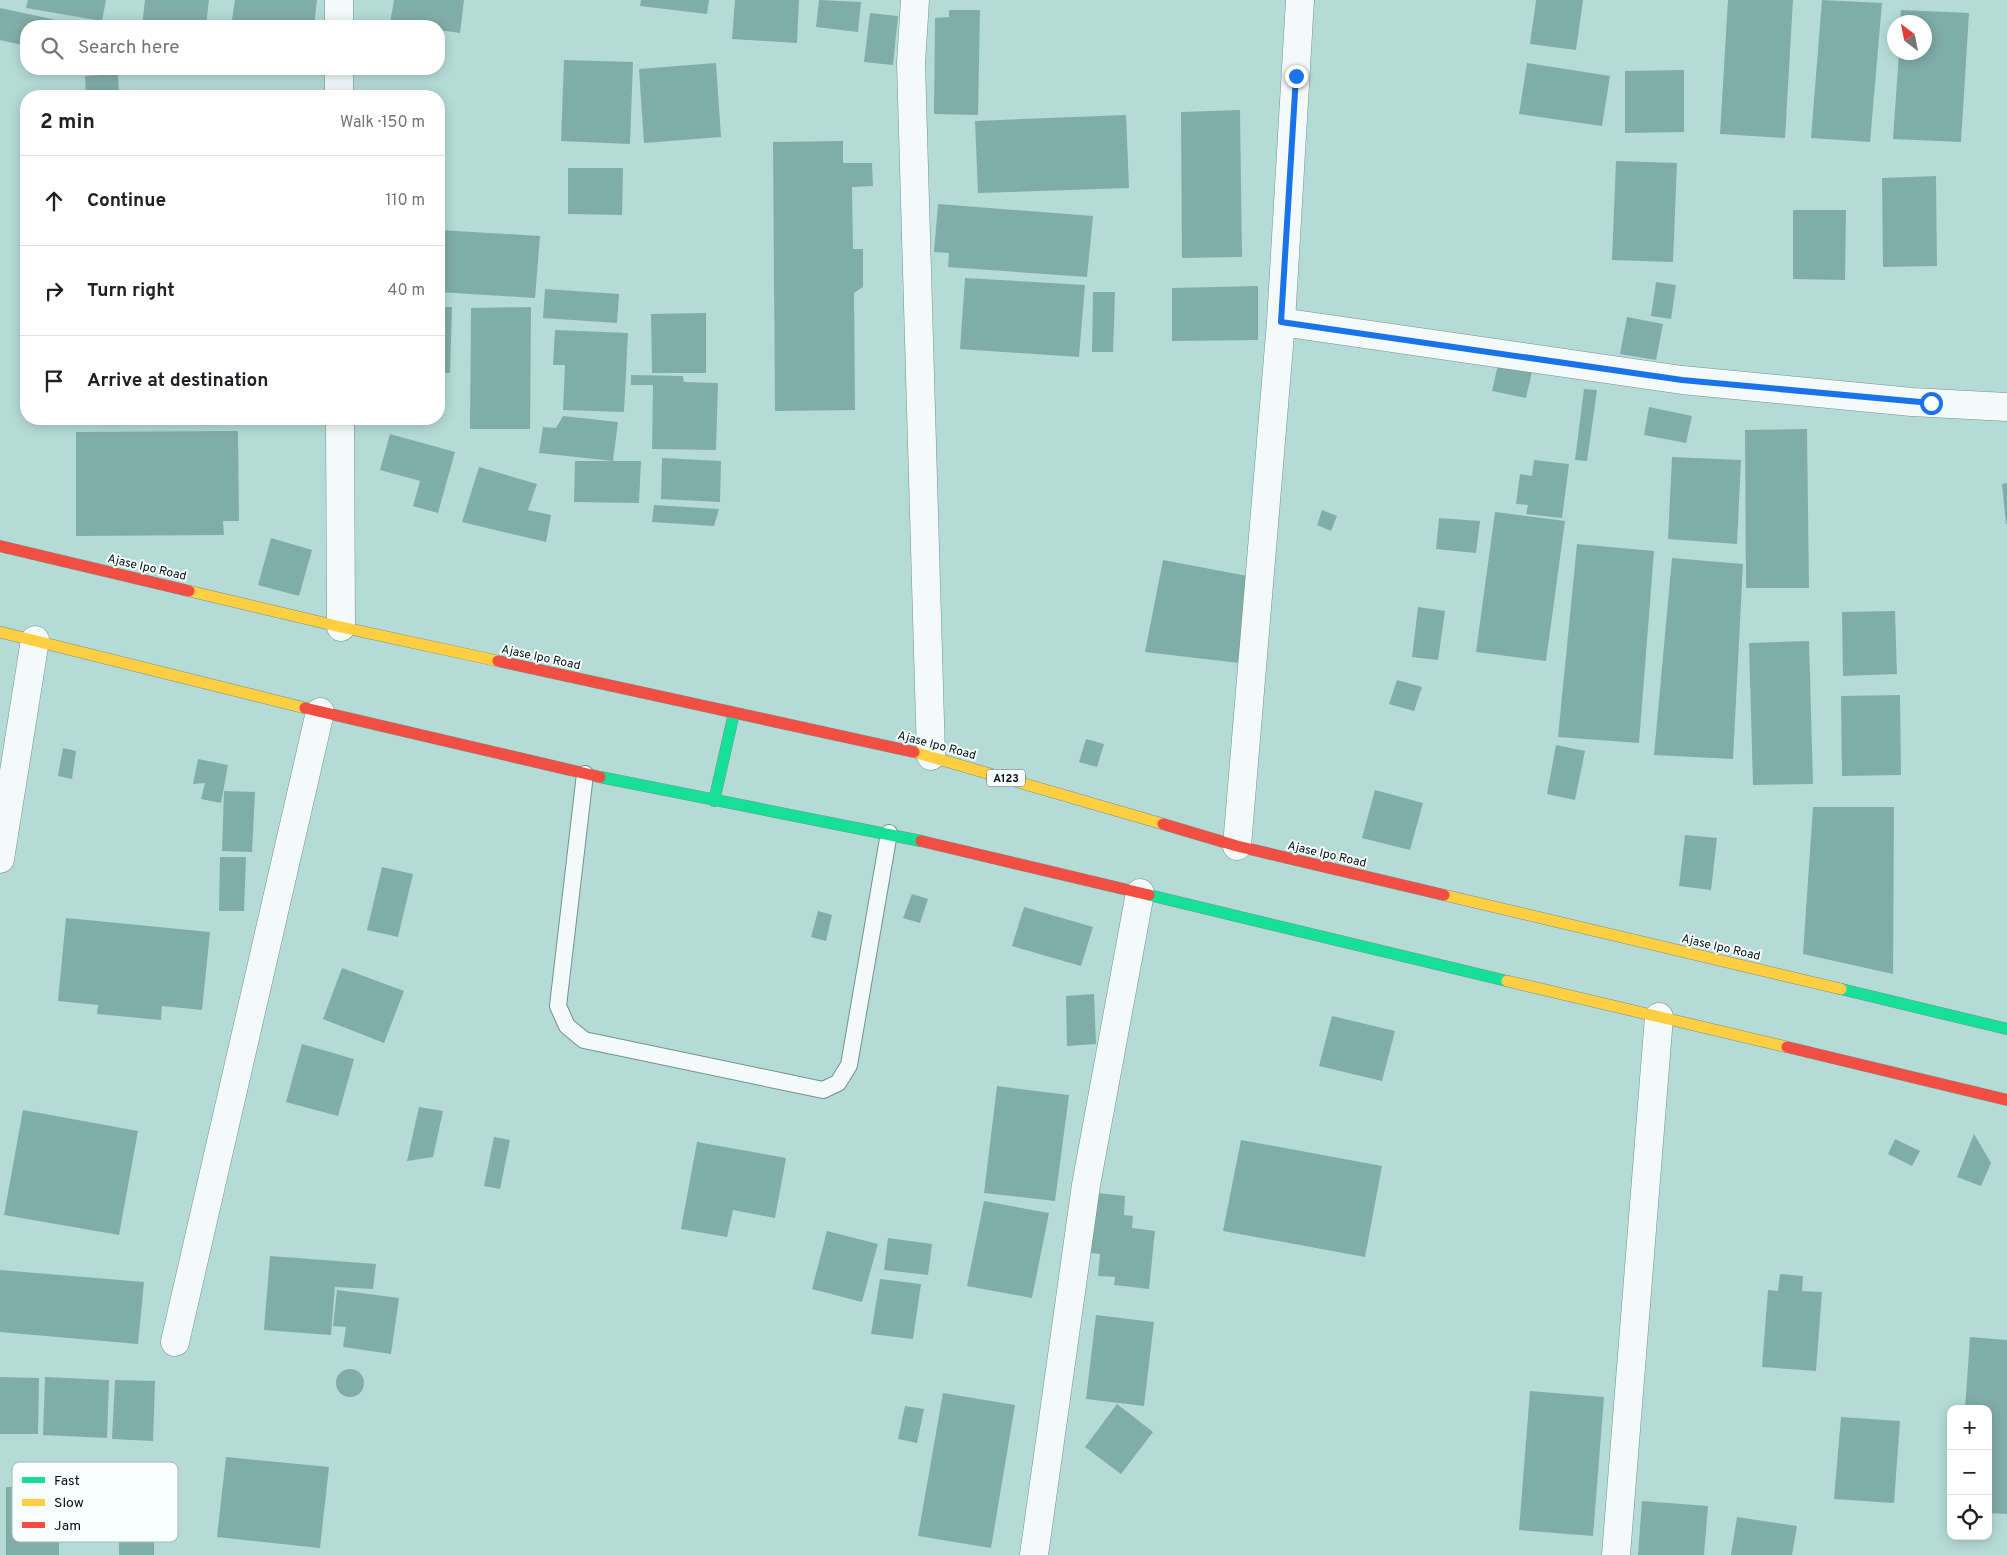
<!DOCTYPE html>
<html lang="en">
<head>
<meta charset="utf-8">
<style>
  :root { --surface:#fff; --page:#f6f6f6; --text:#202124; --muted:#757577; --line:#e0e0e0 }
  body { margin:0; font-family:Overpass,sans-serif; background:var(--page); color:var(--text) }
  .controls { position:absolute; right:15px; bottom:15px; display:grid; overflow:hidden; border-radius:10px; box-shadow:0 2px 12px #0003 }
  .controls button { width:45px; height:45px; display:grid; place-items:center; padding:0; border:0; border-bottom:1px solid var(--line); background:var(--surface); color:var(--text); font:25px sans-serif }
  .compass { position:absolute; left:1887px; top:15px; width:45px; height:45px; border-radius:50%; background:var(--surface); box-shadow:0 2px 12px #0003; rotate:328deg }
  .stop { position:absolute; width:15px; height:15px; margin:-11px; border:4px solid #1a73e8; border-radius:50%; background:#fff }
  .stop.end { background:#1a73e8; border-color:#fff; box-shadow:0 1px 5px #0008 }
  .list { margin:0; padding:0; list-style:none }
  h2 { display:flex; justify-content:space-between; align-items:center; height:65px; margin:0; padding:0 20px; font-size:21px }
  h2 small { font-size:16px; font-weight:400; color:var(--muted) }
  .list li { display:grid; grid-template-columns:32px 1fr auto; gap:15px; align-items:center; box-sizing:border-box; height:90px; padding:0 20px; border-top:1px solid var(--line) }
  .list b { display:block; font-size:19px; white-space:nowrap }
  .list em { font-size:16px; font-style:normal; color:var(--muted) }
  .icon { flex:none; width:28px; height:28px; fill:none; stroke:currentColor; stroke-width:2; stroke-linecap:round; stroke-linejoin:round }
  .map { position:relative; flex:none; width:2007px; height:1555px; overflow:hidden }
  .search { position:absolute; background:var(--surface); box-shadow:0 2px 12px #0003; left:20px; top:20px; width:425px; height:55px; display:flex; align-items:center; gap:12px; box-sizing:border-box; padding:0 18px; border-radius:20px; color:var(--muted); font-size:19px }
  .panel { position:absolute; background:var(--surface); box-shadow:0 2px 12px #0003; left:20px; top:90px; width:425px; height:335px; border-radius:20px }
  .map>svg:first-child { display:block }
  .building { fill:#81ada9 }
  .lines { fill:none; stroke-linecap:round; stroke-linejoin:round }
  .lane-casing { stroke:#74928f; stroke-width:18 }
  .street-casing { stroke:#74928f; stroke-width:29 }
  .fast-casing { stroke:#74928f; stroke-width:12 }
  .slow-casing { stroke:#74928f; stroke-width:12 }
  .jam-casing { stroke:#74928f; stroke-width:12 }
  .lane { stroke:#f4faf9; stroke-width:16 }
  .street { stroke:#f4faf9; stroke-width:28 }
  .fast { stroke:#16e098; stroke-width:11 }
  .slow { stroke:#ffcf43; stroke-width:11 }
  .jam { stroke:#f24e42; stroke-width:11 }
  .route { stroke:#1a73e8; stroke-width:6 }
  .labels { text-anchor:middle; stroke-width:4; stroke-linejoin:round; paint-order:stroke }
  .shield { fill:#f8fefd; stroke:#4a5756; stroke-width:1 }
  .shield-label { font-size:11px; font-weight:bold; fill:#00100f }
  .street-label { font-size:12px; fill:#00100f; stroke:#f8fefd }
  .key { fill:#f8fefd; stroke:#aeb7b6; stroke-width:1 }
  .key-label { font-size:14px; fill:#00100f }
</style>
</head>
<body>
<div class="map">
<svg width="2007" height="1555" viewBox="0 0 2007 1555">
  <rect width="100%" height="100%" fill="#b5dbd6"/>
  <path class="building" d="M28,0H106L102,21L26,8Z
    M145,0H209L206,26H142Z
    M235,0H317L314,26H231Z
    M394,0H464L460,33L439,30V26H412L390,23Z
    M641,0H709L707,14L640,6Z
    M735,0H799L797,43L732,39Z
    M819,0L861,2L858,32L816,27Z
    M1536,0H1583L1576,50L1530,44Z
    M1728,0H1793L1785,138L1720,134Z
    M1822,0L1882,3L1870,142L1811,138Z
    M0,8L80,25V26H26V46L0,40Z
    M949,10H980L978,115L934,114L935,18L949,17Z
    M1901,10L1969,13L1961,142L1893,139L1899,52H1924V22H1900Z
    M870,13L898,16L893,65L864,62Z
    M564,60L633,62L630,144L561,141Z
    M716,63L721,137L644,143L639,69Z
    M1527,63L1610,76L1602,126L1519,114Z
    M1684,70V132L1625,133V71Z
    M118,74L119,96H86L85,76Z
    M1240,110L1242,257L1182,258L1181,112Z
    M1126,115L1129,188L978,193L975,121Z
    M843,141V163H872L873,186L852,187L853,249H863V287L854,293L855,410L775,411L773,142Z
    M1616,161L1677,163L1673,262L1612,260Z
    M568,168H623L622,215L568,214Z
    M1936,176L1937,266L1883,267L1882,178Z
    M938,204L1093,216L1087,277L948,267L949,253L934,252Z
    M1793,210H1846L1845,280L1793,279Z
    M439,230L540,236L535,298L439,292Z
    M965,278L1085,285L1079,357L960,349Z
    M1656,282L1676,285L1671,319L1651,316Z
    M1258,286V340L1172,341V288Z
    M545,289L619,294L617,323L543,318Z
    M1093,292H1115L1113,352H1092Z
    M439,307H452L450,373H439Z
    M531,307L530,429H470L471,308Z
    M706,313V373H652L651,314Z
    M1627,317L1663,324L1656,360L1620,354Z
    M555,330L628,333L624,412L563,410L565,365H553Z
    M1499,360L1533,367L1526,398L1492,391Z
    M631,375L683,376L684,382L718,383L716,450L652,449L653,385H631Z
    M1584,389L1597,390L1587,461L1575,460Z
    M1649,407L1692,416L1686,443L1644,435Z
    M563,416L618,422L613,461L539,453L543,427L556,428Z
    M1807,429L1809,588H1746L1745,430Z
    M238,431L239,521H223L224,535L76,536V432Z
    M390,434L455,452L438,513L413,506L420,481L380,470Z
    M1672,457L1741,460L1737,544L1668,539Z
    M662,458L721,461L720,502L661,499Z
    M1534,460L1569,464L1562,518L1526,514L1528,505L1516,504L1520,474L1532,476Z
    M575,461H641L639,503L574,502Z
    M479,467L537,484L528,510L551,515L546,542L462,522Z
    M2007,483V524H2006L2002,484Z
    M654,505L719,509L714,526L652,522Z
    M1322,510L1337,516L1331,531L1317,525Z
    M1495,512L1565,521L1546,661L1476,652Z
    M1439,518L1480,521L1476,553L1436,549Z
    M271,538L312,550L299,596L258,585Z
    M1577,544L1654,551L1639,743L1558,737Z
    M1672,558L1743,564L1733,759L1654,755Z
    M1163,560L1258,578L1239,663L1145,652Z
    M1418,607L1445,611L1438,660L1412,657Z
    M1895,611L1897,674L1843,676L1842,612Z
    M1809,641L1813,784L1753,785L1749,643Z
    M1397,680L1422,687L1414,711L1389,704Z
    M1900,695L1901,775L1842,776L1841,696Z
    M1086,739L1104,744L1097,767L1079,762Z
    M1556,745L1585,751L1575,800L1547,794Z
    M63,748L76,751L72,779L58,776Z
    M198,759L228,765L221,803L201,799L205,783L193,784Z
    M1375,790L1423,803L1410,850L1362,838Z
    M224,791L255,792L252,852L222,851Z
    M1813,807H1894L1893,974L1803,954Z
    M1685,835L1717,838L1711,890L1679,886Z
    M220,857H246L244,911H219Z
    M382,867L413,874L398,937L367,930Z
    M912,894L928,899L920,923L903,918Z
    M1024,907L1093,927L1081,966L1012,946Z
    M818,911L832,915L826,941L811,937Z
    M66,918L210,932L202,1010L162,1006L161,1020L97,1014L98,1005L58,1001Z
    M342,968L404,991L384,1043L323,1019Z
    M1094,994L1096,1044L1067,1046L1066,996Z
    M1332,1016L1395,1031L1382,1081L1319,1066Z
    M302,1044L354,1059L338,1116L286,1102Z
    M997,1086L1069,1095L1055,1201L984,1193Z
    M419,1107L443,1111L433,1157L407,1161Z
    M23,1110L138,1131L119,1235L4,1215Z
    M1974,1134L1991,1163L1981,1186L1957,1177Z
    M494,1137L510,1140L500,1189L484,1186Z
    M1895,1139L1920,1151L1912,1166L1888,1154Z
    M1241,1140L1382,1166L1365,1257L1223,1231Z
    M697,1142L786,1158L775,1218L733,1210L727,1237L681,1229Z
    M1097,1193L1125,1196L1124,1215L1133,1216L1132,1228L1155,1231L1149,1289L1114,1285L1115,1277L1098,1276L1100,1254L1090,1253Z
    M984,1201L1049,1213L1032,1298L967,1286Z
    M827,1231L878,1244L862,1302L812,1289Z
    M888,1238L932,1244L928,1275L884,1270Z
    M270,1256L376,1264L373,1289L335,1287L331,1335L264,1330Z
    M0,1270L144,1282L138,1344L0,1332Z
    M1780,1274L1803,1276L1802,1291L1822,1292L1816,1371L1762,1367L1768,1290L1778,1291Z
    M880,1279L921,1284L913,1339L871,1334Z
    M337,1290L399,1298L391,1354L343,1347L346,1327L333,1326Z
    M1096,1315L1154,1322L1144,1406L1086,1399Z
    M1970,1337L2007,1340V1514L1988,1513V1409H1965Z
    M336 1383a14 14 0 1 1 28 0a14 14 0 1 1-28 0Z
    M0,1377L39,1378L38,1434H0Z
    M45,1377L109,1380L107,1438L43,1435Z
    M115,1380L155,1381L153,1441L112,1439Z
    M1530,1391L1604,1397L1593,1536L1519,1530Z
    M943,1393L1015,1405L991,1548L918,1536Z
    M1117,1404L1153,1432L1121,1474L1085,1447Z
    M905,1406L924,1409L917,1443L898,1439Z
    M1841,1417L1900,1421L1894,1503L1834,1499Z
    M226,1457L329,1467L320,1548L217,1537Z
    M118,1464H154V1555H119Z
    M59,1486V1555H6V1487Z
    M1642,1501L1708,1506L1704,1555H1638Z
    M1737,1517L1797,1526L1792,1555H1731Z"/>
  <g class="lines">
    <defs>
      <path id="lane" d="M585,774L558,1006L567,1026L584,1040L823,1090L838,1083L849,1065L889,833"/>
      <path id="street" d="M339,0V26
        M915,0L911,63L931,756
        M339,69V96
        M1281,322L1682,380L1912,402L2007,407
        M340,419L341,627
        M1237,846L1281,322L1300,0
        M0,859L35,640
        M175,1342L320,712
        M1034,1555L1086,1185L1140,893
        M1616,1555L1659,1017"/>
      <path id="fast" d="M600,777L921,841
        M714,801L734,713
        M1149,895L1507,981
        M1841,989L2007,1029"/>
      <path id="slow" d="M189,591L341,627L498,661
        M0,632L305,708
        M914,752L1163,824
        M1444,895L1841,989
        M1507,981L1787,1047"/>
      <path id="jam" d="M0,546L189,591
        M498,661L914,752
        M305,708L600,777
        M1163,824L1237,846L1444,895
        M921,841L1149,895
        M1787,1047L2007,1100"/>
    </defs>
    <use href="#lane" class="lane-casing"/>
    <use href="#street" class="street-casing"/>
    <use href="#fast" class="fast-casing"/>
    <use href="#slow" class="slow-casing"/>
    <use href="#jam" class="jam-casing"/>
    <use href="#lane" class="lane"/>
    <use href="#street" class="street"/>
    <use href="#fast" class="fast"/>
    <use href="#slow" class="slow"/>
    <use href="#jam" class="jam"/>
  </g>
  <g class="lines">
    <path class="route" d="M1296,76L1281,322L1682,380L1931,403"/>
  </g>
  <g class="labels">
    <rect class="shield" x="987" y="769.5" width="38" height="17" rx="4"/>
    <g class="shield-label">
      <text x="1006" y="782">A123</text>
    </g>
    <g class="street-label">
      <text transform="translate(147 567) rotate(13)" y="4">Ajase Ipo Road</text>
      <text transform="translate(541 657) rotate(12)" y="4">Ajase Ipo Road</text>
      <text transform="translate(937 745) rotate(15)" y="4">Ajase Ipo Road</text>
      <text transform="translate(1327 854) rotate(13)" y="4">Ajase Ipo Road</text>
      <text transform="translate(1721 947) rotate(13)" y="4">Ajase Ipo Road</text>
    </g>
  </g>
  <rect x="12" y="1462" width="166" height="80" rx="8" class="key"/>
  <rect x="22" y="1477" width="23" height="6" fill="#16e098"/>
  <rect x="22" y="1499" width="23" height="7" fill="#ffcf43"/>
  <rect x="22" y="1522" width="23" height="6" fill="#f24e42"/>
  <g class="key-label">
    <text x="54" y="1485">Fast</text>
    <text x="54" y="1507">Slow</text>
    <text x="54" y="1530">Jam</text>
  </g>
</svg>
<div class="controls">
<button>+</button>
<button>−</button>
<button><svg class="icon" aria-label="locate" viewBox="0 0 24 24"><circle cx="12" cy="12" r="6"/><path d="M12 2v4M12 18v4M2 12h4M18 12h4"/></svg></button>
</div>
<svg class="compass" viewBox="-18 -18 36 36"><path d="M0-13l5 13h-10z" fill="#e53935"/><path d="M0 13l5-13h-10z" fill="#757577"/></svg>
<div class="stop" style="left:1931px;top:403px"></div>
<div class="stop end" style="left:1296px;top:76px"></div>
<div class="search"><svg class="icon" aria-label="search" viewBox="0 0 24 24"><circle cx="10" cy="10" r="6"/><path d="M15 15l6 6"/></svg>Search here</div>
<section class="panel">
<h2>2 min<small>Walk · 150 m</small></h2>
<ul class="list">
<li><svg class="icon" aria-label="ahead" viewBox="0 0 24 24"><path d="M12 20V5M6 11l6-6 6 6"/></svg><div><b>Continue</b></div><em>110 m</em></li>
<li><svg class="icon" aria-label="right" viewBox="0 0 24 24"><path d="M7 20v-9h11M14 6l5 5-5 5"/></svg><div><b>Turn right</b></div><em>40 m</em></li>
<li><svg class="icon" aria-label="arrive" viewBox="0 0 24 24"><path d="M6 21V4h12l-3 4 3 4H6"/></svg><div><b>Arrive at destination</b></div></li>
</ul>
</section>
</div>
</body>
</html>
